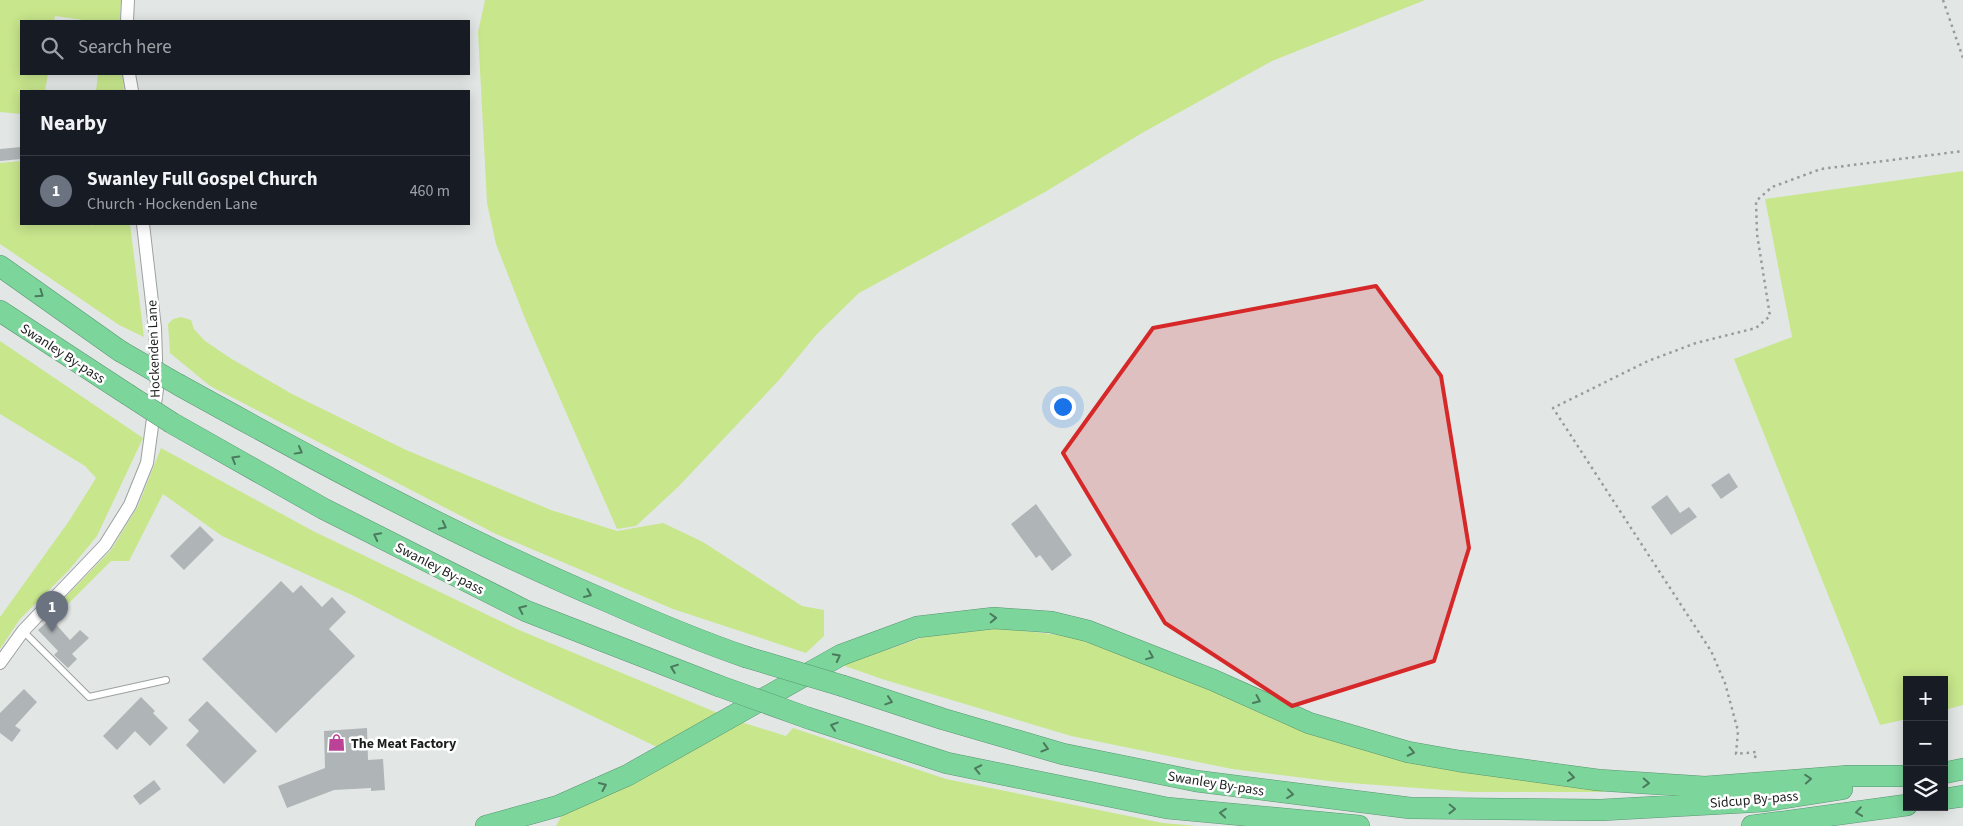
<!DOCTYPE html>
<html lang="en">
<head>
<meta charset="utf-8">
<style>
  :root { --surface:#171b24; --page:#242831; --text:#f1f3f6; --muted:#9ea1a6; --line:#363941; --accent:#bb4297 }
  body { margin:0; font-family:"Source Sans 3",sans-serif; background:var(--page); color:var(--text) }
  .controls { position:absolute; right:15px; bottom:15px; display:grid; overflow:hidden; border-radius:0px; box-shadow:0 2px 12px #0003 }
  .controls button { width:45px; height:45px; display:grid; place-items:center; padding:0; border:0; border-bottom:1px solid var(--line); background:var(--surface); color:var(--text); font:25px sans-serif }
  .you { position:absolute; left:1062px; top:406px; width:18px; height:18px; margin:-12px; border:4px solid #fff; border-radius:50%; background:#1a73e8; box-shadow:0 0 0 8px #1a73e833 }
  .badge { display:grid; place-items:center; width:32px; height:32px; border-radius:50%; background:var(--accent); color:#fff; font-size:16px; font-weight:700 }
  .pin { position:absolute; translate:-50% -41px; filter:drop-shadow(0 1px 2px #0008) }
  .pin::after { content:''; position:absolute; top:26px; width:18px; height:15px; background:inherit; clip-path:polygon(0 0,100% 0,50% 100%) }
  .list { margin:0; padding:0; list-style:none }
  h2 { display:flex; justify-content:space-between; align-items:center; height:65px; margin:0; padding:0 20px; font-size:21px }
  h2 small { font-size:16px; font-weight:400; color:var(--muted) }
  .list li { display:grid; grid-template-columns:32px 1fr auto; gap:15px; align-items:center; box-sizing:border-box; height:70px; padding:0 20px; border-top:1px solid var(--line) }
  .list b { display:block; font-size:19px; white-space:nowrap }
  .list p { margin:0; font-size:16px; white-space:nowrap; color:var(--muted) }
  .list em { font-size:16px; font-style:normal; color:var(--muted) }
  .icon { flex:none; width:28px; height:28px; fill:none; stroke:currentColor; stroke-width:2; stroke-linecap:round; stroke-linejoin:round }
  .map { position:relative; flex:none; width:1963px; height:826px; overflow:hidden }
  .search { position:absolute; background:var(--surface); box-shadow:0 2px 12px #0003; left:20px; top:20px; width:450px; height:55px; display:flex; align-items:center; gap:12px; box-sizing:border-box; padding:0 18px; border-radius:0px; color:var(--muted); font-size:19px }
  .panel { position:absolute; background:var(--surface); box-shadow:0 2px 12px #0003; left:20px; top:90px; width:450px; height:135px; border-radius:0px }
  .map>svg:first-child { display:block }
  .green { fill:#c8e68c }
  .building { fill:#afb4b6 }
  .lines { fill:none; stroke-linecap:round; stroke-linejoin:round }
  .lane-casing { stroke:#9ca1a0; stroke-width:8 }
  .street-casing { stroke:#9ca1a0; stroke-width:14 }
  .highway-casing { stroke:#5a9570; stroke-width:22 }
  .path { stroke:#989b9b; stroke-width:2.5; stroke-dasharray:2.5 4; stroke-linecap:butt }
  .lane { stroke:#fff; stroke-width:6 }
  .street { stroke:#fff; stroke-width:12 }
  .highway { stroke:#7cd69c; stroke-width:21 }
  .highway-bridge-casing { stroke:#5a9570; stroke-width:22; stroke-linecap:butt }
  .highway-bridge { stroke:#7cd69c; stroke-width:21 }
  .oneway { stroke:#4c7a5c }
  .marked { fill:#d62828; fill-opacity:0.2; stroke:#d62828; stroke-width:4; stroke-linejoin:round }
  .labels { text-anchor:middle; stroke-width:5; stroke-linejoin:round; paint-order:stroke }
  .street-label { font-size:14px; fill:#1c1d1d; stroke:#fff }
  .poi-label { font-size:14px; font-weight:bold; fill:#1c1d1d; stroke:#fff; text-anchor:start }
</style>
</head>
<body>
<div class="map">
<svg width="1963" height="826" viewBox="0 0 1963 826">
  <rect width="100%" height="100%" fill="#e2e7e6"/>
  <path class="green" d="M0,0H121L120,21H90L55,16L54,21H21V74H48L45,91H21V114L0,112Z
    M485,0H1425L1272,61L1142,133L1045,192L859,293L817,334L779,380L678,487L636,526L617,529L526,321L496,244L487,203L478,32Z
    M98,74H122L124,91H96Z
    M21,161V224H89L92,226L93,224H130L144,337L119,325L0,244V163Z
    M1963,171V705L1944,710V680H1907V719L1880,725L1734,359L1792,337L1765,199Z
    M181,317L191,320L194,329L205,341L230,358L292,394L406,450L551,510L617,531L663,523L703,542L802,606L824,610V636L806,653L673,609L496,534L210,386L170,353L168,324L173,319Z
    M0,341L143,438L97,536L68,571L20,619L0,649V617L69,521L96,478L85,466L0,414Z
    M161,448L313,531L519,630L720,714L659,748L507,675L354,596L222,536L163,494L129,561H111L54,618L49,614L111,550L138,506Z
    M998,628L1068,636L1138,659L1306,731L1605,789L1603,792H1471L1337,782L1232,769L1071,736L882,679L842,665L927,636Z
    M741,722L786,736L793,728L946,779L1163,823L1197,826H556L562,815Z"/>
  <path class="building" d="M21,147V159L0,161V149Z
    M1729,473L1738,487L1721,499L1711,485Z
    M1667,495L1680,513L1689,507L1697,517L1671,535L1651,507Z
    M1036,504L1072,555L1052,571L1040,555L1036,558L1011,524Z
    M200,526L214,540L184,570L170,556Z
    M281,581L293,593L301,585L322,607L332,597L346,612L329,629L355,656L276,733L202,659Z
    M47,622L50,626L54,622L70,640L80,630L89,638L72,654L77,659L68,668L54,655L58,651L38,630Z
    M24,689L37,702L15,726L21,730L12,742L0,733V713Z
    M141,697L155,711L153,713L168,728L150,746L135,731L117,750L103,736Z
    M207,701L257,751L224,784L186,745L199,731L188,720Z
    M367,728L368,760L383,759L385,790L371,791V788L334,790L287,808L278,786L325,768L324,731Z
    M154,780L161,789L140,805L133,796Z"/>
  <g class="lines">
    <defs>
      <path id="lane" d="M23,631L89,697L166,680"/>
      <path id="street" d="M127,21L128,0
        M129,74L132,91
        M0,663L23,631L105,545L130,505L147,463L157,389L155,328L143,224"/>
      <path id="highway" d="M0,266L120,351
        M0,311L127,394
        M179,385C320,463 461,539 609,602C654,622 699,641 746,657
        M172,423L324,509L526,611L719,686
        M843,686L943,719L1063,754L1196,781L1410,808L1601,810L1765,801L1842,789
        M808,718L947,763L1167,808L1359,826
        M1944,773L1963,769
        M1944,799L1963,796
        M486,826L558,806L628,775L841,655L917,627L994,618L1051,622L1088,631L1213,680L1309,723L1408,752L1459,761L1598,780L1705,787L1849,776H1907
        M1752,826L1907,805"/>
    </defs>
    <use href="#lane" class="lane-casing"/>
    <use href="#street" class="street-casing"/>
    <use href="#highway" class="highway-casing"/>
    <path class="path" d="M1943,0L1963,58
      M1755,758L1756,752L1736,754L1738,731L1725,683L1711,651L1553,408L1648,361L1696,343L1756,328L1770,316L1757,234L1756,201L1772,187L1821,169L1963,151"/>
    <use href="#lane" class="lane"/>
    <use href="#street" class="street"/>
    <use href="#highway" class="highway"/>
    <defs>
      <path id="highway-bridge" d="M120,351L179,385
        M127,394L172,423
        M746,657L843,686
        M719,686L808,718"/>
    </defs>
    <use href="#highway-bridge" class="highway-bridge-casing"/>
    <use href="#highway-bridge" class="highway-bridge"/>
  </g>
  <defs><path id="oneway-chevron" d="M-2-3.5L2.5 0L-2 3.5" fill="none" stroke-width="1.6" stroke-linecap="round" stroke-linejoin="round" transform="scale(1.25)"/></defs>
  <g class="oneway">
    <use href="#oneway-chevron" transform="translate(40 294) rotate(35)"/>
    <use href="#oneway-chevron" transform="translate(299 451) rotate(29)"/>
    <use href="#oneway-chevron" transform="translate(235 459) rotate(-150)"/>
    <use href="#oneway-chevron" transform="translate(443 526) rotate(27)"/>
    <use href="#oneway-chevron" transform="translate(377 536) rotate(-153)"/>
    <use href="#oneway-chevron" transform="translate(588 594) rotate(23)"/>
    <use href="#oneway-chevron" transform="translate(522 609) rotate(-155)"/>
    <use href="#oneway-chevron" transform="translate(993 618) rotate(-2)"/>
    <use href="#oneway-chevron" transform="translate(1150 656) rotate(22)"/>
    <use href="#oneway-chevron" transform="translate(837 657) rotate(-27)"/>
    <use href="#oneway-chevron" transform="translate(674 668) rotate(-159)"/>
    <use href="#oneway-chevron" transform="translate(1257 700) rotate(24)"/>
    <use href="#oneway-chevron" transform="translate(889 701) rotate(18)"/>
    <use href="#oneway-chevron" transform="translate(834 726) rotate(-162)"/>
    <use href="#oneway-chevron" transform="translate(1045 748) rotate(16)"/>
    <use href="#oneway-chevron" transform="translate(1411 752) rotate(12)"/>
    <use href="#oneway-chevron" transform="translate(978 769) rotate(-168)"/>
    <use href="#oneway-chevron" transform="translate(1571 777) rotate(8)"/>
    <use href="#oneway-chevron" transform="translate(1808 779) rotate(-4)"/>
    <use href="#oneway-chevron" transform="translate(1646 783) rotate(3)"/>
    <use href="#oneway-chevron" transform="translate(603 786) rotate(-24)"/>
    <use href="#oneway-chevron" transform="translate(1290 794) rotate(7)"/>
    <use href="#oneway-chevron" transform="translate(1452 809) rotate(1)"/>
    <use href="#oneway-chevron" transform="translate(1859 812) rotate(172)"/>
    <use href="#oneway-chevron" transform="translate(1223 813) rotate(-175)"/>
  </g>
  <path class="marked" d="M1376,286L1441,376L1469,548L1434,661L1292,706L1165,623L1063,453L1153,328Z"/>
  <defs>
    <symbol id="shop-bare" viewBox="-9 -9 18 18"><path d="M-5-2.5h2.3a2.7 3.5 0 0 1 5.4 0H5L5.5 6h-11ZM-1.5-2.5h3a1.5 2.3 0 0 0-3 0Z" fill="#bb4297" stroke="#fff" stroke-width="2.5" paint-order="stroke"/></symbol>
  </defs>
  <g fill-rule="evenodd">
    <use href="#shop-bare" x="324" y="730" width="25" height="25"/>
  </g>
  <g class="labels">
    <g class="street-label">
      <text transform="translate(153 349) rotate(-92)" y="5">Hockenden Lane</text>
      <text transform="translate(63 353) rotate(33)" y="5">Swanley By-pass</text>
      <text transform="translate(440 568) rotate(27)" y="5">Swanley By-pass</text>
      <text transform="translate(1216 783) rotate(9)" y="5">Swanley By-pass</text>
      <text transform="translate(1754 799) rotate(-5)" y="5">Sidcup By-pass</text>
    </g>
    <g class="poi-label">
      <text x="351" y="748">The Meat Factory</text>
    </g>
  </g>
</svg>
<div class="controls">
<button>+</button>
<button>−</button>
<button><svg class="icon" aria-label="layers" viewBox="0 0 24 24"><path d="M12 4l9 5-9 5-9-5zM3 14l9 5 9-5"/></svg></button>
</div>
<div class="you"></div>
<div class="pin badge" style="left:52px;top:632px;background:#6b7280">1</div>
<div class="search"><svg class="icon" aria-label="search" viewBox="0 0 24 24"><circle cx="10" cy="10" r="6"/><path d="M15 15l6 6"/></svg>Search here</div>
<section class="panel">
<h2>Nearby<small></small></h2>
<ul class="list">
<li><span class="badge" style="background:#6b7280">1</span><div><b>Swanley Full Gospel Church</b><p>Church · Hockenden Lane</p></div><em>460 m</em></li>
</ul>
</section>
</div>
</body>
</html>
